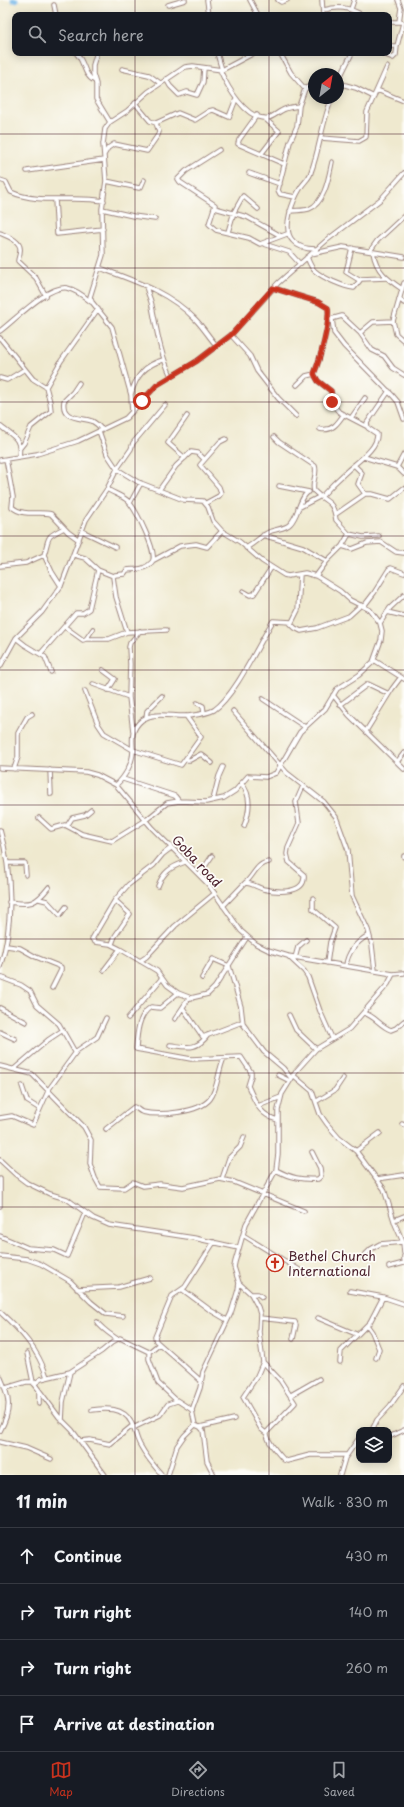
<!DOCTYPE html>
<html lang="en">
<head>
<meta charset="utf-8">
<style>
  :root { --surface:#171b24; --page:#242831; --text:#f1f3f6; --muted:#9ea1a6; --line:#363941; --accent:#c8321e }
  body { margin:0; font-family:"Playpen Sans",sans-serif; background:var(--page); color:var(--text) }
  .controls { position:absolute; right:12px; bottom:12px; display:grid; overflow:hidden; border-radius:8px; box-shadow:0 2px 10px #0003 }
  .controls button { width:36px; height:36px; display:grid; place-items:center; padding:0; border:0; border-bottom:1px solid var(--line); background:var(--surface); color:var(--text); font:20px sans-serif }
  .compass { position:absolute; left:308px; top:68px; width:36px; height:36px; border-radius:50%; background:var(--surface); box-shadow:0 2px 10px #0003; rotate:31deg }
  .stop { position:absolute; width:12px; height:12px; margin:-9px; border:3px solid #c8321e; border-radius:50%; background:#fff }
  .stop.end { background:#c8321e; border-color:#fff; box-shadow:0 1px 4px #0008 }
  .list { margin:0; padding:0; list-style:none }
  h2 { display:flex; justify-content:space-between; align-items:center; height:52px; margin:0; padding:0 16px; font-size:17px }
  h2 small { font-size:13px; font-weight:400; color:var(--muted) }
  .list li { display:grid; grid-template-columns:26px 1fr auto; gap:12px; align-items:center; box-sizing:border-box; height:56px; padding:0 16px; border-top:1px solid var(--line) }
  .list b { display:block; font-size:15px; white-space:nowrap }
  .list em { font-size:13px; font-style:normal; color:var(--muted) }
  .icon { flex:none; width:22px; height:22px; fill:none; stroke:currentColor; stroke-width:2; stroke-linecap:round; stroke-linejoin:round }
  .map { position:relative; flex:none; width:404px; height:1475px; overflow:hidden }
  .search { position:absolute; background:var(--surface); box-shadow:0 2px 10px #0003; left:12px; right:12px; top:12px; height:44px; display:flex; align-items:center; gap:10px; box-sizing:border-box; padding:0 14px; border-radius:8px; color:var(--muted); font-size:15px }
  .sheet { height:276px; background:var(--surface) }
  nav { display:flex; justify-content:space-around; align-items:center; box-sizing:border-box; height:56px; border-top:1px solid var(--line); background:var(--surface); font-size:11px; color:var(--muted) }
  nav a { display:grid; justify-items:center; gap:2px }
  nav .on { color:var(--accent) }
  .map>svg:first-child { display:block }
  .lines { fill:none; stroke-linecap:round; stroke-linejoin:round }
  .river { stroke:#74b7ea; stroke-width:5 }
  .minor-casing { stroke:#9c847d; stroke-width:5.5 }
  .minor { stroke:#fff; stroke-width:3.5 }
  .route { stroke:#c8321e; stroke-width:5 }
  .grid { fill:none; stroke:#4a1f2b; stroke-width:1; stroke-opacity:0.55 }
  .labels { text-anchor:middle; stroke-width:3.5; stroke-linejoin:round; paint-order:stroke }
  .street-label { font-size:13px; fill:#4a1f2b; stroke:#fdfcf7 }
  .poi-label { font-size:13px; fill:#4a1f2b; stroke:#fdfcf7; text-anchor:start }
</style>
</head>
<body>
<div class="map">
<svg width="404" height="1475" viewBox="0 0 404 1475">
  <rect width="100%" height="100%" fill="#fdfcf7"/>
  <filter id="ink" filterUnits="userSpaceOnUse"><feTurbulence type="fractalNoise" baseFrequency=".025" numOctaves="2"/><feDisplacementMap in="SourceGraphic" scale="8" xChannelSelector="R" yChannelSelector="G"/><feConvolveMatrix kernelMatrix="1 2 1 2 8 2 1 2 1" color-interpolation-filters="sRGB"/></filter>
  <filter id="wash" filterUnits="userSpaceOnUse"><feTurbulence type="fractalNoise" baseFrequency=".012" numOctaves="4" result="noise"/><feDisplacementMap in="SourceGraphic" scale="16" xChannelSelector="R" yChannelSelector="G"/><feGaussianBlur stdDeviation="0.9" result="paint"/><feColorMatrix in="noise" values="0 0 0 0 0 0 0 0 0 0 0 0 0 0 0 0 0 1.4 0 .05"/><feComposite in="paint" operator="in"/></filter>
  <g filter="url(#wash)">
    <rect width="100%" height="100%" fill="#efe9cf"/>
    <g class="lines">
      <path class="river" d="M13,0H16"/>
    </g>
  </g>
  <g filter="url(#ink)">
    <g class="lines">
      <defs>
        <path id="minor" d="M207,0L209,15
          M250,0L258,15
          M278,0L281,2L287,0
          M322,0L323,15
          M398,0L401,8L399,22
          M54,5L56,15
          M168,5L185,0
          M351,9L354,0
          M324,10C339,6 348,7 362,15
          M389,22H401
          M389,46H397L403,23
          M76,53C85,61 83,76 95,81
          M217,53L222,70
          M280,53L291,73L305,89
          M381,53L393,58L396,55L397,46
          M96,55L93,65V74L96,84V99L110,122
          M122,69L149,75L160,83
          M220,70C227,86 246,121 268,118C273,117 277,113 281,111C287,107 293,107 299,106
          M166,79L170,86L179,95L187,92L197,95L203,82L204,68
          M338,81L352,53
          M338,83L356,88L374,97
          M377,90L404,101
          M135,103L150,121L156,123L178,113L195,120L209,111L213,110L229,117L236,99
          M257,115L239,140L238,144L284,164
          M321,138L359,141L366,137L367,112L387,67
          M219,150L186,171L178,179L180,182L215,205L209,224L216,230L249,238L260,244L287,234
          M262,153L279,131L264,118
          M104,155L108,148L114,144L147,151L158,135L159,132L156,123
          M27,171L104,160
          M249,173L280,184
          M0,180L6,182L11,192C39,205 74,195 104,201
          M106,181L139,188L141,187L144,180
          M295,197L280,194L278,190L290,142L297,126L299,106L305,89L308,87L314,86
          M55,199L57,234L103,229
          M215,208L247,217L281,236
          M102,209L133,216L155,219
          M290,211C296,210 304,211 309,209C325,203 329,176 332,162
          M228,232L234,212L243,196L258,209
          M0,233C7,236 22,241 20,251C20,255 18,258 18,261L36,278L46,296
          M264,244L289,252L300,264
          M352,248L346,272L359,280
          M315,249C307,249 299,248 293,241C281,229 293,200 301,187C304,182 310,178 311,172C320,148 322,122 332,98
          M370,251L377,241L404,216
          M373,252C376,271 387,279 402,289
          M311,254L343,247L404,257
          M307,257C309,262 311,268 315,271C323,278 344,287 354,288L361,279L386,278
          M100,268C135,281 169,292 195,319C203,327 209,337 216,345
          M146,285C147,293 151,299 152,306C157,331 160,353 171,376
          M273,288L318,302L328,308C330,324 320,359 314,374L306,376L297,385
          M399,299L404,303
          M331,319L342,316L360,333L373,322L393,321L404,283
          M332,319L334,333L344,346L393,396L398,402L404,419
          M393,321L396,334L404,341
          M0,331C14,321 48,285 67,288C76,290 84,296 91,302
          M360,333L372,350L384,356L393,368L404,375
          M231,335L250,356L257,371L278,398L296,416
          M0,338L33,379L46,387L61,361L98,309
          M314,374L318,381L331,391L333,405L339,412L366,426
          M0,378L7,380L25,369
          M79,383L73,392L64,401C61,420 80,417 92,421C96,423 99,426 102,430
          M131,394C136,376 145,365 163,360
          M132,412L131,395L112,327L92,302L90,297L103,255L102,209L106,181L103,144L105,129L110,122L127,111L148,92L185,67L193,66L222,70L254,53
          M351,418L365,398
          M0,426C12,436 22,438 19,456
          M320,429C332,432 338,423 344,414
          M274,437L279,442L315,466C318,474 311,482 314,491C327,504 333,499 336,520L349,534L342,546L327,561L316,576
          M20,448L24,443L31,427L51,411L50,402L46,387
          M404,454L397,467L404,474
          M364,457L397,467
          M185,458L168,443L187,416
          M6,459L13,497L12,507C23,517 39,511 51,514L68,532L79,540
          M0,460L37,454L78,441L126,418L157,385L197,361L231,335L278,283L327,240L381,199L404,173
          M354,465L362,473L358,484L365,494
          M279,486L309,492
          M107,489C113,493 123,496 128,501C135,508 159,554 152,562C145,570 137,569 127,570L124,574L115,575L113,577L116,597L127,632
          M159,490L176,466L191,452L198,453L204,459
          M321,497C329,488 337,480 346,472C355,463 378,449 377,434L368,428L367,423L389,391
          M130,503L141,483
          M206,503L219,496L221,493L219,487L200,465L220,442L226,439
          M298,508L321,496
          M336,514L365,494H372L390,499L404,488
          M82,531L115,547
          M349,534L363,537L379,536
          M263,535L303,547L327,561
          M342,546L352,549L367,543L381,542L396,552L404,553
          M246,548C255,543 262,535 269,532C275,529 286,529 290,524C299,515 298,500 308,492
          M44,555C50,535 45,538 64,528
          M74,555L85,558L98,570L113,576
          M154,560L180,546L196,544L207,547L222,531
          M0,566L26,563L44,555L52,572L61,586
          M243,591L250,595L254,594L271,568
          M364,606L374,593L389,569L391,568L404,573
          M387,612L404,616
          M290,623L295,628L301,631L317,628L349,616L361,605
          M380,623L390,608L404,595
          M65,627L83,640L86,639L93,629
          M16,638L25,645L45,657L51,672
          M86,639H109L127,632L166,630
          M41,653L76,613H83L89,609L98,570
          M374,660L404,679
          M0,667L16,638L42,612L61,586L86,520L107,489L117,469L131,449L133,443L165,405
          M103,670L115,679L108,690
          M93,684L129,697
          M85,691L98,724L104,733L133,750
          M333,695L349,715L404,769
          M263,699L305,727
          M197,703L203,706L204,713
          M340,705L368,684L389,694
          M233,711L287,773L324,802L336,817L348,850L352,896L368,930L372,945L375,971
          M146,718L147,711L162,696
          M133,731L129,697L130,664L129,647L130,643L140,631
          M366,731L392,689L401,677
          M133,750L181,765L201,737L186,716
          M185,760H190L201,754L212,763
          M397,762L404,753
          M0,768L86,772L97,775L116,785L152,828L208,884L241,931L256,944L268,950L288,956L393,974L404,973
          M14,769L18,757V733L27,717L32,714
          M50,770L51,794
          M123,779L169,794L175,796L179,801
          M241,783C252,795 250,811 244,826
          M116,785C125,777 133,763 133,750C132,738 131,729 142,720C154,711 173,717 187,716C195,715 207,714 214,710C235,696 259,643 273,621L292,622L298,610L300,574
          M213,800L219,776L223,767
          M39,818L51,829L65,825L82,834L112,841L146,820L167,803L179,801L206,802L224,798L235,791L248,776L266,777L276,773L300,732L325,709L337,689L359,675L373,662L381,640L382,631L380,623L370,610L350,600L340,591L316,576L305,573L288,576L284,575L262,561L240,542L222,531L213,521L208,507L203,501L184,500L138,482L117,469L107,454L99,431
          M67,826L72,818L85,815L91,810
          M0,830C12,872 14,926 0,967
          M171,848L163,854L154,865L128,885L115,900L92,939L95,942L110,944L120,949L157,971L167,985L178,993L191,998L208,994L215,987L247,937
          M404,857V856
          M7,863H25L26,875
          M199,875L212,856
          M245,883C254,876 256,863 269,862
          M158,886C163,872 171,867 185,862
          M313,898V909L335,928L330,942L327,963
          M39,899L47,901L60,915L66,907
          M9,902C30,905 35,905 49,887
          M223,906L245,883C251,883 257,887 263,889C276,892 306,895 304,875L289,862L287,854L288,848L299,823L296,802L303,786
          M112,944L115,936L130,914L115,900
          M7,946L20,948L36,957L61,967V970L52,988
          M288,956L304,971L308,977L320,1011L332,1038
          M295,958L298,947L306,940
          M140,961L146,957L175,926L215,893
          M346,966C347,953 357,941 369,935
          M104,970L120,949
          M0,977L21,985L30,991L37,1005L59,1024L75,1052L97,1037L106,1018
          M202,978L213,959L229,966L241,1007L243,1024L264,1052L283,1068L291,1078
          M178,993L160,1008L151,1007C138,1015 137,1034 136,1049L191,1059L241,1057L251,1072V1076L248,1086C256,1103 259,1115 278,1120
          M0,1008L26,1022
          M183,1008L203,1037L242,1022
          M364,1013C375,1016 380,1026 391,1030L396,1028L404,1021
          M289,1015L296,1030L316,1049
          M128,1018L162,978
          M175,1019L189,998
          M0,1032L15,1039
          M170,1045C187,1047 196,1051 208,1035
          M0,1066L32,1074L84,1127L91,1140L90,1164L95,1178L100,1187L124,1188L133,1182L143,1186L160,1184L183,1187L220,1179L234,1182L304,1211
          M14,1069L48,1040L63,1030
          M278,1075L290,1081
          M293,1075L312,1091L320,1114L327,1124L339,1138L356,1151L384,1189L395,1224L403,1242L404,1253
          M22,1086L27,1101L40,1109
          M317,1101L335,1090L343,1078
          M258,1106L281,1097
          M0,1118L12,1116L33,1125L49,1089L76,1052
          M402,1124L404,1125
          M106,1129L134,1107C137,1108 139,1111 142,1112C158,1116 199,1113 210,1099C218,1089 218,1070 224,1058
          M356,1151L380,1133
          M0,1160L15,1174L27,1183L50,1194L67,1199L93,1218L109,1225L194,1238L239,1248
          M276,1170C290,1178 302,1180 318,1179L321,1176L320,1168L312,1152
          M0,1179V1206
          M222,1179L229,1158L240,1147L244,1137
          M377,1179L404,1175
          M394,1220L404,1216
          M243,1235L306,1274
          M0,1236L28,1248L54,1250L67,1256L85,1213
          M0,1256L27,1259L41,1264L70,1281L91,1302L106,1314L123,1316
          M404,1256V1260
          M362,1258L371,1249L380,1244L403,1242
          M389,1267L404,1263
          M239,1283L251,1294L258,1307L260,1314L259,1332L263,1362L280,1380L295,1403L267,1432C266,1441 278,1453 284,1460L287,1461L310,1455H347
          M77,1289L119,1287L150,1278
          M183,1290L210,1310L227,1320
          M350,1291L383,1297
          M251,1294H258L262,1297
          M0,1312C21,1331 38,1349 47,1377
          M260,1318L295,1322L296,1325L293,1339
          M318,1318L356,1334
          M97,1322C102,1329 110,1334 117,1339
          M367,1325L372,1332L379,1349L376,1358
          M149,1352V1359L158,1383L175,1399L192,1410
          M27,1353L33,1382
          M263,1362L257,1376L243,1397L261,1429L267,1434
          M340,1362L341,1351L370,1322L383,1297L404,1304
          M0,1376C10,1398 12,1409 0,1431
          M200,1380L156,1341L155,1337L172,1296L185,1287L214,1242
          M34,1384L41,1379L70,1372L102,1351L114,1341L120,1338L149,1352L159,1344
          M6,1388L26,1382H33L59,1417L72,1430L105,1475
          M39,1390V1404
          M291,1395L319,1379
          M92,1410C106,1408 123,1407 131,1422C135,1429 136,1438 140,1445C146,1456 154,1466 162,1475
          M62,1421L63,1402L70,1372
          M195,1425L200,1427L203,1430L207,1461L214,1475
          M200,1427L234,1419
          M133,1428L160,1415L168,1404L177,1401
          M372,1430L377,1420L390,1406L404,1386
          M389,1437L404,1430
          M80,1441L90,1440L110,1444L132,1426
          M0,1442L26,1448L51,1459
          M168,1475L177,1446L184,1436L195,1425L192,1410L200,1388L203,1372L231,1313L238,1290L239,1283L234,1267L235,1262L246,1224L276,1170L278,1154V1110L282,1094L297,1070L316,1049L349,1029L388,984L393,974
          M340,1475L345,1458L359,1438"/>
      </defs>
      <use href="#minor" class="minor-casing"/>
      <use href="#minor" class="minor"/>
    </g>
  </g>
  <g class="lines" filter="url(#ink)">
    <path class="route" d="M142,401L157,385L197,361L231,335L273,288L318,302L328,308C330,323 320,359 314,374L318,381L331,391L332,402"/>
  </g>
  <path class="grid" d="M135,0V15M269,0V15M135,53V1475M269,53V1475M0,134H404M0,268H404M0,402H404M0,536H404M0,670H404M0,805H404M0,939H404M0,1073H404M0,1207H404M0,1341H404"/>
  <defs>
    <symbol id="church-ring" viewBox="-11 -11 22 22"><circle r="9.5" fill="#fdfcf7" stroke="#c8321e" stroke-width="1.5"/><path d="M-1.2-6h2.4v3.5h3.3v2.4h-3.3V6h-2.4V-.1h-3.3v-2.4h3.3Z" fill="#c8321e"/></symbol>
  </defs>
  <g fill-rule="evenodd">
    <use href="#church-ring" x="265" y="1253" width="20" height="20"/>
  </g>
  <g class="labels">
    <g class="street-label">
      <text transform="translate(197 861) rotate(47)" y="5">Goba road</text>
    </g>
    <g class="poi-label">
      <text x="288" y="1261">Bethel Church<tspan x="288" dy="15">International</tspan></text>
    </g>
  </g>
</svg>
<div class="controls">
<button><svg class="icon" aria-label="layers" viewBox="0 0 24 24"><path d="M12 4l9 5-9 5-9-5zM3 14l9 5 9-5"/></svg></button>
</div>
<svg class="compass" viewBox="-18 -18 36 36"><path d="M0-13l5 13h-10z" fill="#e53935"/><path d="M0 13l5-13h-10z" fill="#9ea1a6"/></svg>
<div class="stop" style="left:142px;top:401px"></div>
<div class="stop end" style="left:332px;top:402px"></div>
<div class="search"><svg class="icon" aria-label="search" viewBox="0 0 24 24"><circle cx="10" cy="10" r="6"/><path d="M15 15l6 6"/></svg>Search here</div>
</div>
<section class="sheet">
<h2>11 min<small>Walk · 830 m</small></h2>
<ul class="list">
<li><svg class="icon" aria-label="ahead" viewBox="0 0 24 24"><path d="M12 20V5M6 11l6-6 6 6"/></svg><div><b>Continue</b></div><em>430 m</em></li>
<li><svg class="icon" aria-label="right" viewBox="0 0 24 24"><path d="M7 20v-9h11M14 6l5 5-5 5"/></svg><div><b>Turn right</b></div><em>140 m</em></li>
<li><svg class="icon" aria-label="right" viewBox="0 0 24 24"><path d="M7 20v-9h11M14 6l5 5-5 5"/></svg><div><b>Turn right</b></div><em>260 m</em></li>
<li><svg class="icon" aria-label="arrive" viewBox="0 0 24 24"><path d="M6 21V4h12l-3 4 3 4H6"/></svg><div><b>Arrive at destination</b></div></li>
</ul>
</section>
<nav>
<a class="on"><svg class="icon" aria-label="map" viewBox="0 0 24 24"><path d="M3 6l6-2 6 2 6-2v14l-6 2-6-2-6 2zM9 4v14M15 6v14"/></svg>Map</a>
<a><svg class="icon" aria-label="directions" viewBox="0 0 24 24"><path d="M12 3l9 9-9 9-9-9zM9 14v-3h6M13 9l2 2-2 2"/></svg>Directions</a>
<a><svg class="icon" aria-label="saved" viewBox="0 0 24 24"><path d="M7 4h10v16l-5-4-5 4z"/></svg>Saved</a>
</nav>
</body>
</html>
